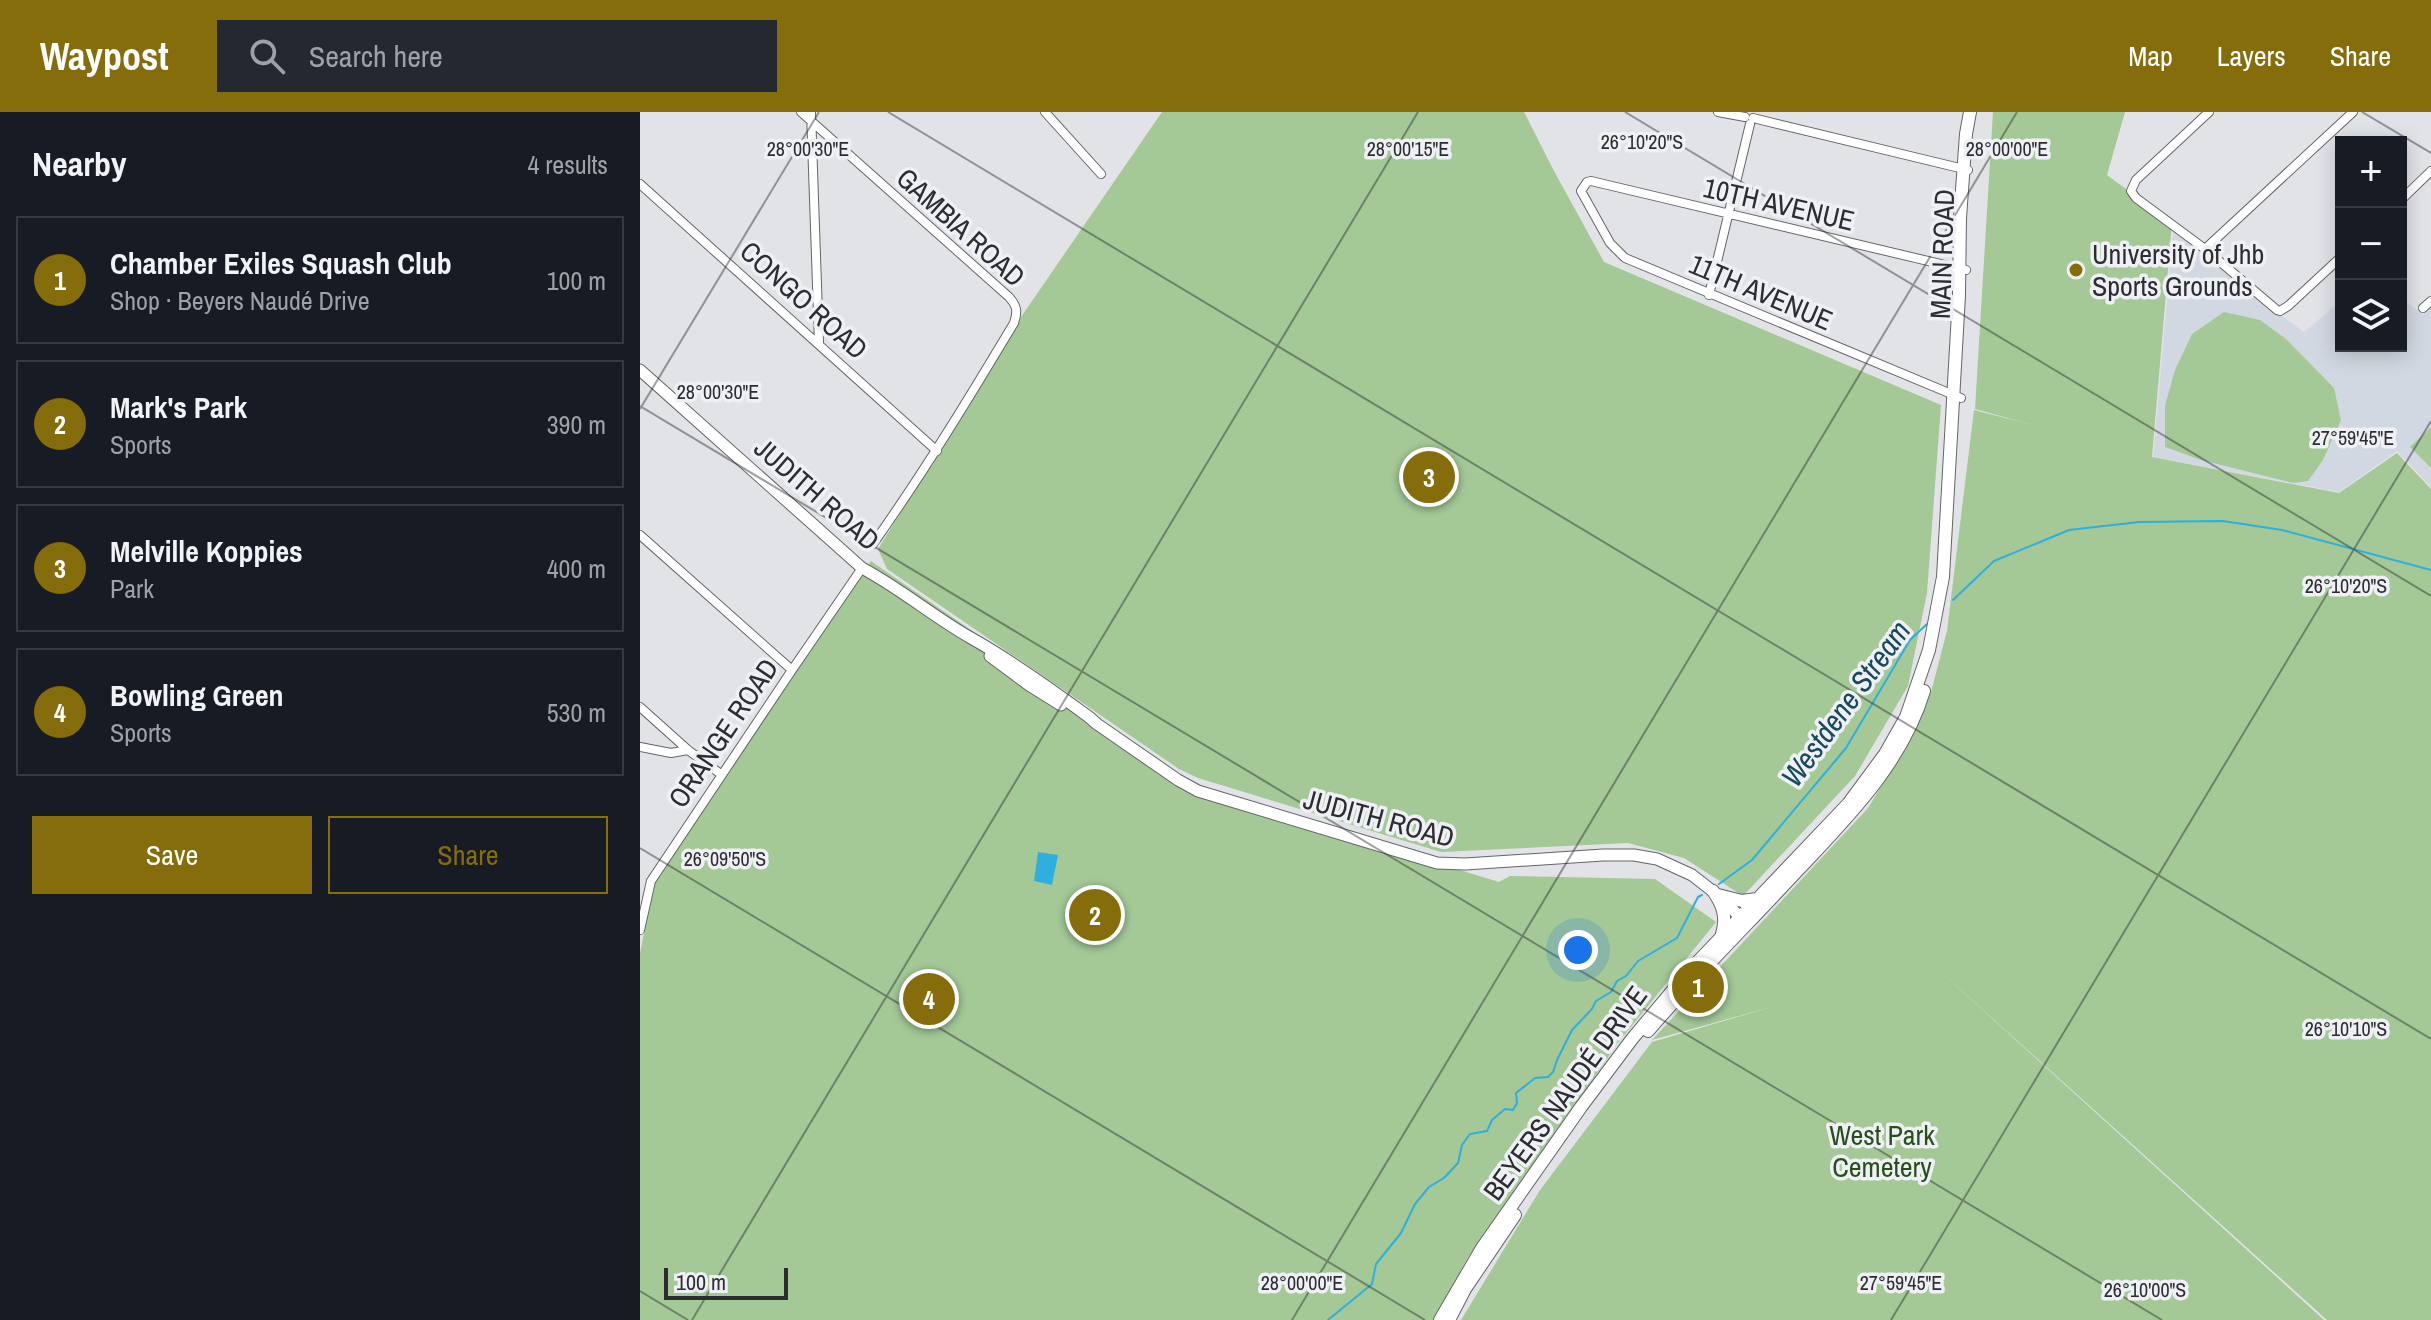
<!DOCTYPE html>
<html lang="en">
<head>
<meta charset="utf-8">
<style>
  :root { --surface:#171b24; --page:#242831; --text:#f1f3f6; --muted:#9ea1a6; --line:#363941; --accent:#866d0b }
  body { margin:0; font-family:"Archivo Narrow",sans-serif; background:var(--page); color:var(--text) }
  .controls { position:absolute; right:24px; top:24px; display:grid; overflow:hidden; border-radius:0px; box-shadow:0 4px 20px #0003 }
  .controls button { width:72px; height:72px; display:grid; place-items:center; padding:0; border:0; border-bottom:2px solid var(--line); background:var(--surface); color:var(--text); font:40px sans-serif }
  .scale { position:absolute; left:24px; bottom:20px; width:124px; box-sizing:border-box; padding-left:8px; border:4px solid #2c2d2f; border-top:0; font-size:22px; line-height:28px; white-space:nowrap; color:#2c2d2f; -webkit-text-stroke:6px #eef0f5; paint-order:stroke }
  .you { position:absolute; left:938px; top:838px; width:28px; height:28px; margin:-20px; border:6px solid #fff; border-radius:50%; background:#1a73e8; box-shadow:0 0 0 12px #1a73e833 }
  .badge { display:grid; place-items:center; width:52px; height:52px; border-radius:50%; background:var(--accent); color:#fff; font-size:26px; font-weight:700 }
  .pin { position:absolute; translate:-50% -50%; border:4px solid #fff; box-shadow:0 2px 8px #0006 }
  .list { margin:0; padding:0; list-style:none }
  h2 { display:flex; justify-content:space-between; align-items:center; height:104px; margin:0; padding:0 32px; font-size:34px }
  h2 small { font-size:26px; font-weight:400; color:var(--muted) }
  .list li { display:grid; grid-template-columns:52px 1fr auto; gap:24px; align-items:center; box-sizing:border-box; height:128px; margin:0 16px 16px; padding:0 16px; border:2px solid var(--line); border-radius:0px }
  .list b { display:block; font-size:30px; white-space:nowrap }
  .list p { margin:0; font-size:26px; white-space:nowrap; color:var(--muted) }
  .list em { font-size:26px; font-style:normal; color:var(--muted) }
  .actions { display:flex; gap:16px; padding:24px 32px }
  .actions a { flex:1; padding:18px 0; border:2px solid var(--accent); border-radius:0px; text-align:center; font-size:28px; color:var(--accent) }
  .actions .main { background:var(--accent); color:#fff }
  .icon { flex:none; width:44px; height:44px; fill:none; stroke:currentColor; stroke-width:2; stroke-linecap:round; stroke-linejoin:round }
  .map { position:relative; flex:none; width:1791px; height:1208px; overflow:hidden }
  header { display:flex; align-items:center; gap:48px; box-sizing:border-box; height:112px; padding:0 40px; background:var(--accent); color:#fff }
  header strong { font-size:38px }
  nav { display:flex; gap:44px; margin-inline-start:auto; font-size:28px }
  .search { width:560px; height:72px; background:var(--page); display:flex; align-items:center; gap:20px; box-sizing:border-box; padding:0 28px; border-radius:0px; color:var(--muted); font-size:30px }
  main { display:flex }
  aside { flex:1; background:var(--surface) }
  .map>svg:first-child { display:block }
  .built { fill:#d2d8e2 }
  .green { fill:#a4c997 }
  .water { fill:#2eafde }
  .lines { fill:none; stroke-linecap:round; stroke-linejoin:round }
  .stream { stroke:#2eafde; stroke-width:2 }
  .street-casing { stroke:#636568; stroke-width:10 }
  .secondary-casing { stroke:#636568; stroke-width:13 }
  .primary-casing { stroke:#636568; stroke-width:14 }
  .street { stroke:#fff; stroke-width:8 }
  .secondary { stroke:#fff; stroke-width:11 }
  .primary { stroke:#fff; stroke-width:12 }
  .ticks { fill:none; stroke:#2c2d2f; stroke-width:2; stroke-opacity:0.45 }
  .poi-dot { fill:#866d0b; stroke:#eef0f5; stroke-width:3 }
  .labels { text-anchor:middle; stroke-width:7; stroke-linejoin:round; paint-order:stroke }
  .street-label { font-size:28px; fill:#2c2d2f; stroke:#eef0f5 }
  .poi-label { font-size:28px; fill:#2c2d2f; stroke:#eef0f5; text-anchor:start }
  .park-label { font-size:28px; fill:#284f19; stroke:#eef0f5 }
  .water-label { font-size:30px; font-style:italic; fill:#17495d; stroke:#eef0f5 }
  .ticks-label { font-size:20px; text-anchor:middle; fill:#2c2d2f; stroke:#eef0f5; stroke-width:7; stroke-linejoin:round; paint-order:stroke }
</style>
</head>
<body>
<header>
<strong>Waypost</strong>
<div class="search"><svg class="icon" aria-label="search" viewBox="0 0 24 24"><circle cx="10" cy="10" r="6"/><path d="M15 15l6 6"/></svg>Search here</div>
<nav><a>Map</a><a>Layers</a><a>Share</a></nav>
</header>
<main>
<aside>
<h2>Nearby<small>4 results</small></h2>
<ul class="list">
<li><span class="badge">1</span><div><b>Chamber Exiles Squash Club</b><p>Shop · Beyers Naudé Drive</p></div><em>100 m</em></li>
<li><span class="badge">2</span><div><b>Mark's Park</b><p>Sports</p></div><em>390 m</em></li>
<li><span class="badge">3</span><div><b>Melville Koppies</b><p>Park</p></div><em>400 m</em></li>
<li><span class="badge">4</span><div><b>Bowling Green</b><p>Sports</p></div><em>530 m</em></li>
</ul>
<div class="actions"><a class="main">Save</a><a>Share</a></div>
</aside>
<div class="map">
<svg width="1791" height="1208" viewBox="0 0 1791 1208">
  <rect width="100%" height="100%" fill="#e1e3e7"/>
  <path class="built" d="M1534,111L1637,200L1664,220L1701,189V234H1761V185L1783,203L1791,196V375L1757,339L1699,380L1513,345Z"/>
  <path class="green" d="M522,0H884L914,59L964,150L1301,293L1287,481L1268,574L1215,664L1103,784L1044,746L988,731L801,740L558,666L539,657L247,457L238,437L381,205Z
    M1353,0H1485L1467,63L1532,111L1512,345L1699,381L1757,341L1791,377V1208H1687L1290,850L1684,1208H821L900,1078L1012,930L1135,894L1012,928L1228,696L1275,619L1291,580L1307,519L1334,298L1389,312L1335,297Z
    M1584,200L1620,208L1646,227L1694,276L1701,308L1683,348L1668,369L1653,371L1561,348L1525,335V294L1535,258L1552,222Z
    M1791,315V356L1770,335Z
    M231,449L566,681L859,770L870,764L1015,767L1076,810L978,931L827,1147L795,1208H0V841L14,771L84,659Z"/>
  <path class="water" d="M398,740L418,743L412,773L394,769Z"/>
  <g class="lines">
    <path class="stream" d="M1313,488L1354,449L1429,418L1499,410L1583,409L1642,418L1791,458
      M1079,772L1112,748L1206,636L1270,528L1287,512
      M688,1208L732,1172L736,1152L761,1121L775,1092L789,1075L804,1066L818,1051L822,1033L830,1022L847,1019L852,1008L865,997L873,998L877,991L876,981L895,966L908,965L913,960L917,948L932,918L952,897L956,889L971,880L977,869L986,864L998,849L1037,826L1058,785L1062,783"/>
    <defs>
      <path id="street" d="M161,0L369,185C377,194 378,199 374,211C329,286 284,360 233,432
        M171,0L179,231
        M405,0L461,62
        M1078,0L1105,5
        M1569,0L1496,68L1491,79L1496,86L1565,137L1637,198L1640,199L1648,194L1701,145
        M1113,6L1328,58
        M0,72L297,339
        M1761,88L1791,59
        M1565,137L1713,0
        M1069,183L1110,12
        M1783,196L1791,189
        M1321,286L985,146L970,131L941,79L947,70L951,69L1326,158
        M0,423L152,558
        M0,595L48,638L82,663
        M0,635L31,641L48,638
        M0,818L11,769L152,558L222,456"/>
      <path id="secondary" d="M0,258L222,456C261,477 294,505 331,526C372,549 411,577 449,605L457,612L538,668L558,679L797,751L825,752L963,743H994L1017,747L1052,763L1084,788L1106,812
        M350,544L389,573L421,593"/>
      <path id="primary" d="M1073,779C1083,793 1087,805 1082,822
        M1078,783L1102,789L1117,787
        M1008,919C1056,863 1108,812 1158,758C1209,704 1262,651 1284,579
        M800,1208L842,1136L941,995L992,927L1049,859L1208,692L1245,642L1266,605L1289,538L1303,465L1319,183L1320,106L1326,22L1330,0
        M809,1208L825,1177L875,1103"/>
    </defs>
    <use href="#street" class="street-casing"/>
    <use href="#secondary" class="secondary-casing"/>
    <use href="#primary" class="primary-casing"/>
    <use href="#street" class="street"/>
    <use href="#secondary" class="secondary"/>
    <use href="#primary" class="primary"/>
  </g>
  <path class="ticks" d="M248,0L1791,927M985,0L1791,484M1722,0L1791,41M0,294L1522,1208M0,297L179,0M0,736L785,1208M0,1179L48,1208M52,1208L778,0M652,1208L1377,0M1251,1208L1791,309"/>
  <circle class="poi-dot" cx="1436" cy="158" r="8"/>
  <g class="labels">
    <g class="street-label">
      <text transform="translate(1139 92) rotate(13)" y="10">10TH AVENUE</text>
      <text transform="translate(321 115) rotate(42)" y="10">GAMBIA ROAD</text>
      <text transform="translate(1302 142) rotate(-88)" y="10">MAIN ROAD</text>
      <text transform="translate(1121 180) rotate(23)" y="10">11TH AVENUE</text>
      <text transform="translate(164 188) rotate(42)" y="10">CONGO ROAD</text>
      <text transform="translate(177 382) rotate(41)" y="10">JUDITH ROAD</text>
      <text transform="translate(83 621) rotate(-56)" y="10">ORANGE ROAD</text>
      <text transform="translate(739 706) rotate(15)" y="10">JUDITH ROAD</text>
      <text transform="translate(925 981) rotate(-54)" y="10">BEYERS NAUDÉ DRIVE</text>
    </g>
    <g class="poi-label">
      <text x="1452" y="152">University of Jhb<tspan x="1452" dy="32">Sports Grounds</tspan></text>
    </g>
    <g class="park-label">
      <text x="1242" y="1033">West Park<tspan x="1242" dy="32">Cemetery</tspan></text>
    </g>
    <g class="water-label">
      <text transform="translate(1206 592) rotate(-54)" y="10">Westdene Stream</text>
    </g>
  </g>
  <g class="ticks-label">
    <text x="1002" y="37">26°10'20"S</text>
    <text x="768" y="44">28°00'15"E</text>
    <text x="168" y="44">28°00'30"E</text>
    <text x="1367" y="44">28°00'00"E</text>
    <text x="78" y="287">28°00'30"E</text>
    <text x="1713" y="333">27°59'45"E</text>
    <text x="1706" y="481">26°10'20"S</text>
    <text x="85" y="754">26°09'50"S</text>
    <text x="1706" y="924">26°10'10"S</text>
    <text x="662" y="1178">28°00'00"E</text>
    <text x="1261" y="1178">27°59'45"E</text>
    <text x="1505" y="1185">26°10'00"S</text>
  </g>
</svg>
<div class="controls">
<button>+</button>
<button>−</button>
<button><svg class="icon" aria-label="layers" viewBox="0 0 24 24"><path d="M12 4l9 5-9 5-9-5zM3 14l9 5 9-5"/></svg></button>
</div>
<div class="scale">100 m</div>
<div class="you"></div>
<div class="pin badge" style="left:1058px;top:875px">1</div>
<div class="pin badge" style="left:455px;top:803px">2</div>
<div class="pin badge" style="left:789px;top:365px">3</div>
<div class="pin badge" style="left:289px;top:887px">4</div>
</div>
</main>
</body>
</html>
